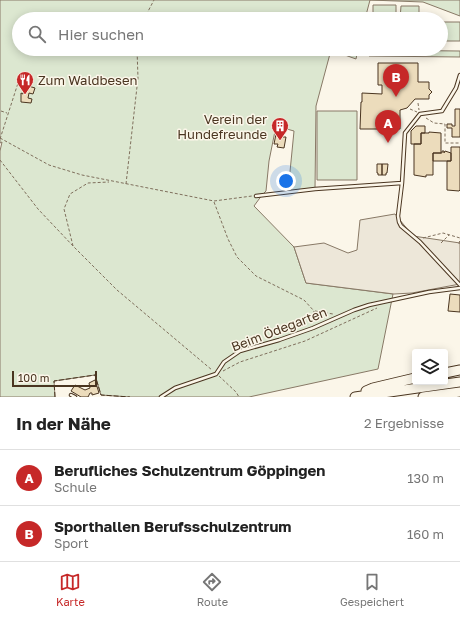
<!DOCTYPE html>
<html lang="de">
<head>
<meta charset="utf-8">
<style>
  :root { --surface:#fff; --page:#f6f6f6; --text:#222; --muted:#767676; --line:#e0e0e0; --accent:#c62828 }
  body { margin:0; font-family:"Golos Text",sans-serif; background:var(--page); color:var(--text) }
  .controls { position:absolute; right:12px; bottom:12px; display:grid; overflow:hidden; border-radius:4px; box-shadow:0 2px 10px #0003 }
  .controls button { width:36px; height:36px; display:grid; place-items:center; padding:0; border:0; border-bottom:1px solid var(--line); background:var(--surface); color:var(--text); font:20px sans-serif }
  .scale { position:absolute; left:12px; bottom:10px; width:85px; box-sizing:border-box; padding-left:4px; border:2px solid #4a3520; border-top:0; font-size:11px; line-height:14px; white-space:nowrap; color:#4a3520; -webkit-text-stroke:3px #fbf6e9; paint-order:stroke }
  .you { position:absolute; left:286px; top:181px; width:14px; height:14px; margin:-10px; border:3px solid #fff; border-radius:50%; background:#1a73e8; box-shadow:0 0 0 6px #1a73e833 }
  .badge { display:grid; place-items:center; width:26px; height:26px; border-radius:50%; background:var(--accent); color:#fff; font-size:13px; font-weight:700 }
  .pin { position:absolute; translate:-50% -33px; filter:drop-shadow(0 1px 2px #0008) }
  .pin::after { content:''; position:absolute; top:21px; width:14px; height:12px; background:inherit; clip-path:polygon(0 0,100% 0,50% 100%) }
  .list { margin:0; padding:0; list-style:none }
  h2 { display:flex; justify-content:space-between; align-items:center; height:52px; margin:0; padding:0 16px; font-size:17px }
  h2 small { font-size:13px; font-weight:400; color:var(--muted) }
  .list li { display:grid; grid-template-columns:26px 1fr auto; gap:12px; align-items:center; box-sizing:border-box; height:56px; padding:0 16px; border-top:1px solid var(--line) }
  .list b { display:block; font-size:15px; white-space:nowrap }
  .list p { margin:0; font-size:13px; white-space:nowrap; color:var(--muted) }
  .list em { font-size:13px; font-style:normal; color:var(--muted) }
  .icon { flex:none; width:22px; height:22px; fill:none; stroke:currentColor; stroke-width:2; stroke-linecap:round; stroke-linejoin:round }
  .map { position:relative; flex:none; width:460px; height:397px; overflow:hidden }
  .search { position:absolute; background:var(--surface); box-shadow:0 2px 10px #0003; left:12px; right:12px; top:12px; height:44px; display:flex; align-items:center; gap:10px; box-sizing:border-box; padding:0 14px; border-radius:22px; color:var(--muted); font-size:15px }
  .sheet { height:164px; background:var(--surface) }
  nav { display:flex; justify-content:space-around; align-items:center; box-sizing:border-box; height:56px; border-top:1px solid var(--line); background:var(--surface); font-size:11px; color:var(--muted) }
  nav a { display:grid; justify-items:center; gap:2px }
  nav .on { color:var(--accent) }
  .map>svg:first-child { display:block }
  .green { fill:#dce7d0; stroke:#887966 }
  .parking { fill:#ede7d9; stroke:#887966 }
  .building { fill:#ecdcbc; stroke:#4a3520 }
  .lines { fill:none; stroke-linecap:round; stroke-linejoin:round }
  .lane-casing { stroke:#4a3520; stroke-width:4.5 }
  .highway-casing { stroke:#4a3520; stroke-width:11 }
  .path { stroke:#7f6f5c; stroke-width:1; stroke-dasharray:3 2; stroke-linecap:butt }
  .lane { stroke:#fbf6e9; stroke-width:2.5 }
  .highway { stroke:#fbf6e9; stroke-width:9 }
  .fence { stroke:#4a3520; stroke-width:1; stroke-dasharray:5 2; stroke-linecap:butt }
  .labels { text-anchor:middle; stroke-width:3; stroke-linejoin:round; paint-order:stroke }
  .poi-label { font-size:13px; fill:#4a3520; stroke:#fbf6e9; text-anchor:start }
  .street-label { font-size:13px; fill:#4a3520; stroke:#fbf6e9 }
</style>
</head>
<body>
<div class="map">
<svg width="460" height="397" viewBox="0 0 460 397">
  <rect width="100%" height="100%" fill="#fbf6e9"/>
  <path class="green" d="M0,0H460V16L423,2L370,0L365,19H19V49H358L356,59L331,50L316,106L315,189L288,192L294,131L276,126L269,161L266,191L262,195L254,206L294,247L306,283L393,294L378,369L249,397H130L101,395L95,375L54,381L55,397H0V151L2,142L0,143Z
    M373,5H396V19H373Z
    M401,6H419V19H400Z
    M441,22H460V41H441Z
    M369,50L460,51V57L369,56Z
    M317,111H357V180H317Z"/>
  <path class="parking" d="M395,214L413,236L460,243V284L412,293L394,294L306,283L294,247L324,243L348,253L357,250L360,220Z"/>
  <path class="building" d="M378,63H418V82H429V89L432,92L429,95V99H415L407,108L400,110V129H360L361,102H362V93L382,94V85H378Z
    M25,85L35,88L33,94L29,93L28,98L32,99L31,103L21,102V93L23,94Z
    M455,109H460V137H452V128H447V124H452V126H455Z
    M416,126H425V133H421V144H411V131Z
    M429,132L441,133V153H433V175H426V177L414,175V144H421V133H429Z
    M276,134H281V137H286L284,148L277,147L278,144H274Z
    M451,147H460V190L459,191L447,190V161H451Z
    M442,151H444V153L445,151L451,153V161H433V153H442Z
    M377,164H382V175H378V173H377Z
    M382,164H388L387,173H386V175H382Z
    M450,294L460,295V312L448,311Z
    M95,380L99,393L92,395V393H90L88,397H81L71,391L75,385L85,390L90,388L89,383Z"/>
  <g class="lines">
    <defs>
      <path id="lane" d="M460,75L456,88L442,111L420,114L405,133L402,183L398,216L399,222L401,226L420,242L460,285
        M256,196L315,189L402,183
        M71,395L75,397
        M161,397L175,388L216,374L224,362L240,351L279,340L313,328L354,310L369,305L429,292L460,288"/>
      <path id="highway" d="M445,373L460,370
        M366,391L373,388L415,378
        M355,397L460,382
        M423,397L460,392"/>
    </defs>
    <use href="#lane" class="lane-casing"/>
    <use href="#highway" class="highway-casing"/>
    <path class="path" d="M144,19L154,0
      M418,103L419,110
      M410,109L417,112
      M1,111L7,113
      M426,118L434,123L445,124V143H460
      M0,138L49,165L82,175L214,201L252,196
      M0,139L19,80
      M0,160L38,209L74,247L117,290L212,370
      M126,184L138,78L137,49
      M214,202L228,239L237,257L256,276L304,300L314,311L313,323
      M423,238L443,233L460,238
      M441,243L449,235
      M459,244L460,239
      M73,246L64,209L70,194L88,183L109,182
      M315,311L333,314
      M223,371L240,362L305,341L377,308
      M219,376L236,392L239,397"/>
    <use href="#lane" class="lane"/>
    <use href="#highway" class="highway"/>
    <path class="fence" d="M55,397L54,381L95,375L101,395L130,397"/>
  </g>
  <defs>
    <symbol id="restaurant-pin" viewBox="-11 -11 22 30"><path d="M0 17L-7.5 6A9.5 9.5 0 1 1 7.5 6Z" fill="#c62828" stroke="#fbf6e9"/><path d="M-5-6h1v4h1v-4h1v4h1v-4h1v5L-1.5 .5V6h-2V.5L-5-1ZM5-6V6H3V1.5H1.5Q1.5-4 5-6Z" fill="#fff"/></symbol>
    <symbol id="building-pin" viewBox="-11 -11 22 30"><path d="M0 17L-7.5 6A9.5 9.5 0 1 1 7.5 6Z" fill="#c62828" stroke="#fbf6e9"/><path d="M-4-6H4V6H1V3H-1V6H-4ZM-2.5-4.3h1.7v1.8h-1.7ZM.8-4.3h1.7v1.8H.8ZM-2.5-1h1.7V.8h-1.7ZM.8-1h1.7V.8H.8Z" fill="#fff"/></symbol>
  </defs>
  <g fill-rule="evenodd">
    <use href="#restaurant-pin" x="15" y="70" width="20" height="27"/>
    <use href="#building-pin" x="270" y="116" width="20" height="27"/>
  </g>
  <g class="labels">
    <g class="poi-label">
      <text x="38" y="85">Zum Waldbesen</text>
      <text x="267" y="124" text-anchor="end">Verein der<tspan x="267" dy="15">Hundefreunde</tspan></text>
    </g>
    <g class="street-label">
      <text transform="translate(279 329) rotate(-21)" y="5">Beim Ödegarten</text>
    </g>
  </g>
</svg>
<div class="controls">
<button><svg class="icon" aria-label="layers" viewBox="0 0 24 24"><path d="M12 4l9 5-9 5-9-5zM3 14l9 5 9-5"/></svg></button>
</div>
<div class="scale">100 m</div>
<div class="you"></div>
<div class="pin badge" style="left:388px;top:143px">A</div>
<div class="pin badge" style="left:396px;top:97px">B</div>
<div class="search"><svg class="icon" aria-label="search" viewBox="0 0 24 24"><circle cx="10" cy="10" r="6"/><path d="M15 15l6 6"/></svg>Hier suchen</div>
</div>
<section class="sheet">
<h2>In der Nähe<small>2 Ergebnisse</small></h2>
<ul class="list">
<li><span class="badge">A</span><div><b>Berufliches Schulzentrum Göppingen</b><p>Schule</p></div><em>130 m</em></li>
<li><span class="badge">B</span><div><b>Sporthallen Berufsschulzentrum</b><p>Sport</p></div><em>160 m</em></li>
</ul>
</section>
<nav>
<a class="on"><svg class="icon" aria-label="map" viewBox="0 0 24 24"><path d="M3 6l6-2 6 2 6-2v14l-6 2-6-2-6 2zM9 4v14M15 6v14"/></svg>Karte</a>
<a><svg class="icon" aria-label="directions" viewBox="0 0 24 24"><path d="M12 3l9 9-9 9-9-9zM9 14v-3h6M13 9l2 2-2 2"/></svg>Route</a>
<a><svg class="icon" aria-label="saved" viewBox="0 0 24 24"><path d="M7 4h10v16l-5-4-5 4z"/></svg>Gespeichert</a>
</nav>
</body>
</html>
